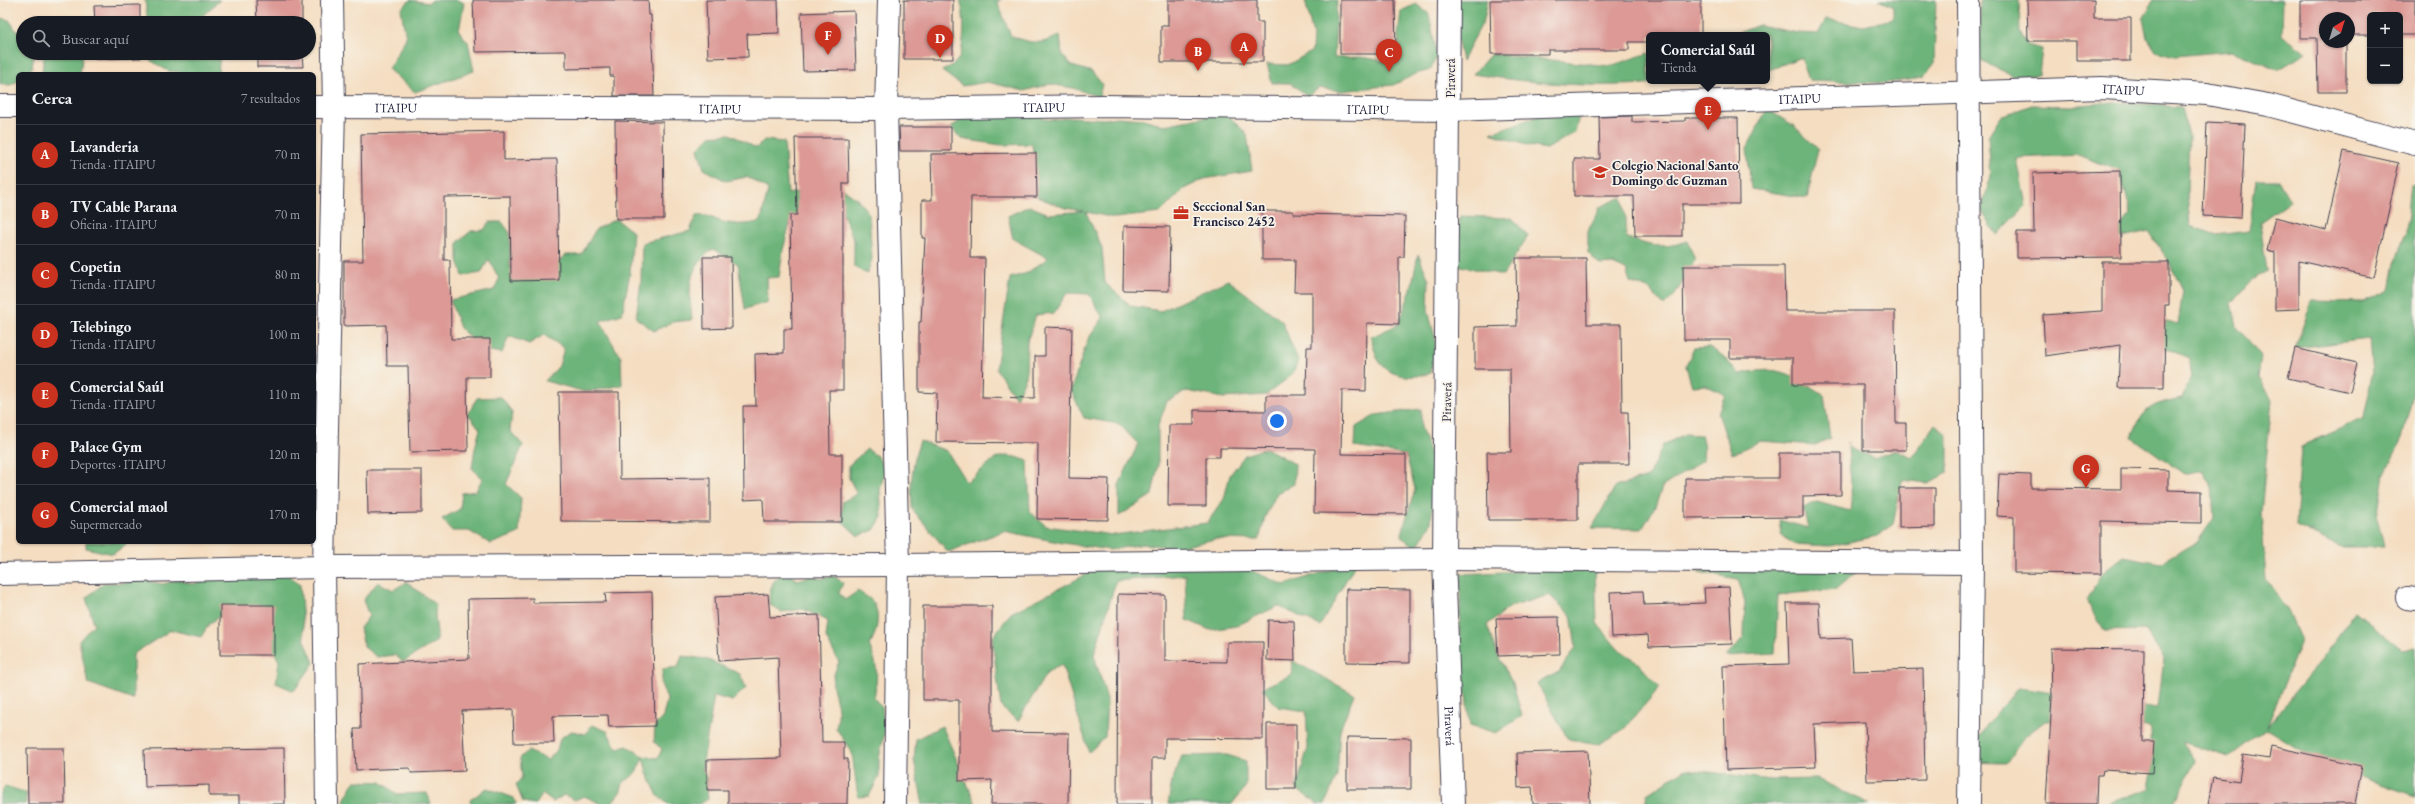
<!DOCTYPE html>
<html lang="es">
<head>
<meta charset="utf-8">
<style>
  :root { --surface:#171b24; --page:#20242c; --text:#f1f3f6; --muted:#9ea1a6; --line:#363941; --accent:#c8321e }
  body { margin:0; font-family:"EB Garamond",serif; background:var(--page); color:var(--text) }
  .controls { position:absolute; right:12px; top:12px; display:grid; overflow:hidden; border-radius:6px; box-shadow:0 1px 3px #0004 }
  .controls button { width:36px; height:36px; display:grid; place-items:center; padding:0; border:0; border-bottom:1px solid var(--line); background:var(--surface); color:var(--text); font:20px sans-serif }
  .compass { position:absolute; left:2319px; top:12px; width:36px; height:36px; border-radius:50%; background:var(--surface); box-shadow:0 1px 3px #0004; rotate:38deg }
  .you { position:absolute; left:1277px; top:421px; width:14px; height:14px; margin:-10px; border:3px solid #fff; border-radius:50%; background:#1a73e8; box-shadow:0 0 0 6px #1a73e833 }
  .badge { display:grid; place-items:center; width:26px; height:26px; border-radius:50%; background:var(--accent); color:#fff; font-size:13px; font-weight:700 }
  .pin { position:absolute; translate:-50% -33px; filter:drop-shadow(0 1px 2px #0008) }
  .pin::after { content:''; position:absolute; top:21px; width:14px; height:12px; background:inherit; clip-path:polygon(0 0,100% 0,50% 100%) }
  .popup { position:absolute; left:1646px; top:32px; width:124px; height:52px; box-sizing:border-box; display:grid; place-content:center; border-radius:6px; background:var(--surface); filter:drop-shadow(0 1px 3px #0005); font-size:13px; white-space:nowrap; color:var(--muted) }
  .popup b { font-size:15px; color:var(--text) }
  .popup::after { content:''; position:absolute; left:50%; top:100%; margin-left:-8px; border:8px solid transparent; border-top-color:var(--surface) }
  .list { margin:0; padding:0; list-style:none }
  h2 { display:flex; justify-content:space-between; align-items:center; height:52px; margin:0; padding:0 16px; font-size:17px }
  h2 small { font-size:13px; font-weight:400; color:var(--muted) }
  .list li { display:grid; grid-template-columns:26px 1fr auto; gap:12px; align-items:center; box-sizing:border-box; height:60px; padding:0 16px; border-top:1px solid var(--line) }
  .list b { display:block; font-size:15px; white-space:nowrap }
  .list p { margin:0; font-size:13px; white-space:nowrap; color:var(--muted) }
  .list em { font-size:13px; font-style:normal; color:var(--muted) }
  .icon { flex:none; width:22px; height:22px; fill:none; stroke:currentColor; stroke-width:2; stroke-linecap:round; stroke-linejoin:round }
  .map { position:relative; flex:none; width:2415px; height:804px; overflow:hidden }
  .search { position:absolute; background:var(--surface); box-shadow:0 1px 3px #0004; left:16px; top:16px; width:300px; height:44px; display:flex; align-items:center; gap:10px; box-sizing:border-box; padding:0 14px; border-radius:22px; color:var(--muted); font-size:15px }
  .panel { position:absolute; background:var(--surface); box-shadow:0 1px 3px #0004; left:16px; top:72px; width:300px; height:472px; border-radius:6px }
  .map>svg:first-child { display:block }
  .forest { fill:#6db47a; stroke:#486b5a }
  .building { fill:#dc9995 }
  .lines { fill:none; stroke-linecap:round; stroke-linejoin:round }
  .street-casing { stroke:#423e4f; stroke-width:24 }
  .street { stroke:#fff; stroke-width:22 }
  .labels { text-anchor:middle; stroke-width:3.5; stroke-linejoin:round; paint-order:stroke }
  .street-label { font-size:13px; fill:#22223b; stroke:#f7f3e8 }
  .poi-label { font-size:13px; font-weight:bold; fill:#22223b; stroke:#f7f3e8; text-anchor:start }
</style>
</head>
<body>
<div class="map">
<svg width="2415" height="804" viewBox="0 0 2415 804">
  <rect width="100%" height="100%" fill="#f7f3e8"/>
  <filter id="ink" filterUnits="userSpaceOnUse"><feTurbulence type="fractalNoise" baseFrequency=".025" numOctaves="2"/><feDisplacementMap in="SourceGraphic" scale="8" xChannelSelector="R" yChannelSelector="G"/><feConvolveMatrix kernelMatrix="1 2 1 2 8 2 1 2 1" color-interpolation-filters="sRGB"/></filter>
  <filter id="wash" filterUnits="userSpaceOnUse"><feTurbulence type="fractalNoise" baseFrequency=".012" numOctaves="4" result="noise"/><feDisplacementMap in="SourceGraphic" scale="16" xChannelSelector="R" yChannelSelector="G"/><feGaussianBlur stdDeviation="0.9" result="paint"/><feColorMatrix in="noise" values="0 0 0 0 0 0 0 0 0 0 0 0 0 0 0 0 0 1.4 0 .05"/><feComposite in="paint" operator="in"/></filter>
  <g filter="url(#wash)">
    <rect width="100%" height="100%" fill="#f4ddc0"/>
    <path class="forest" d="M145,0H220L201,17L205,23H148Z
      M410,0L428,3L433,0H457L464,3L459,31L468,42L474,71L415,92L388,69L406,38L401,9Z
      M960,0H1001L998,3L1011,36C1031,43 1041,46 1060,35L1062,55L1072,66L1092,72L1102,84L1099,97L1073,88L1049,84L1024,91L988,82L962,86L942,71C946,68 953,66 956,62C966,51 965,13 960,0Z
      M1305,0H1337L1334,58L1361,57L1391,62L1400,51L1398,36L1401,11L1416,4L1429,14L1437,56L1430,70L1416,74L1393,85L1342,91L1319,88L1308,96L1290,83H1272L1267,64L1288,65L1312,51L1313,35Z
      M1456,0H1488L1484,20L1462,61L1456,33Z
      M1879,0H1936L1934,64L1923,78L1885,83L1809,80L1801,57L1767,71V35H1733L1759,25L1797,33L1818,34L1826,19L1863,26L1893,19V7Z
      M1980,0H2019L2020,33L2027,45L2042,49L2039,75L2014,76L1974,58L1980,42Z
      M2154,0H2283L2282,35L2306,53L2278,70L2232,51L2175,56L2156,51L2147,37L2143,19Z
      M0,18L9,20L18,33H23V53H34L32,67L28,74H18V81L10,85L0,84Z
      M45,53H83L80,74H47L42,71Z
      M150,53H220L218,74H181L179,72L168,71L150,60Z
      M1649,53V81H1678C1609,89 1542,85 1473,74L1491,54L1610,66Z
      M2113,102L2181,107L2189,136L2187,192L2190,226L2217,235L2249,231L2256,180H2278L2290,201L2260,222L2267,271L2251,281L2232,303L2237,327L2261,357L2258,378L2272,400L2261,513L2266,579L2288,611L2301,641L2267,727L2318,664L2355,612L2403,650L2415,647V796L2319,762L2266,729L2229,757L2182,742L2195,761L2174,804H2103L2151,788L2150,728L2107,717L2045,721L2023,738L2006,763L1963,762L1989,722L2018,688L2158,708L2164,658L2144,630L2104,631L2086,600L2101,574L2124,556L2160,563L2198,541L2214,518L2212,487L2202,470L2184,474L2132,437C2143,407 2152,404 2182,398L2192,377L2189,358L2152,343L2141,315L2178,324L2183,291L2169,262L2149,231L2114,239L2100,252L2131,214L2120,171L2079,155L2017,158L2026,206L1997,235L1981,210L1991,176L1988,137L2001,116L2032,105L2071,106Z
      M1560,108L1580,113L1575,132L1547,149L1529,146L1491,133Z
      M1767,109L1794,126L1818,149L1807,198L1751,189L1747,148Z
      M971,113L1030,114L1050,120L1072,117L1104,119L1117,117L1143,119L1164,125L1226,113L1247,134L1252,171L1204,179L1184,189L1160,213L1115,218L1086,212L1102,248L1105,283L1131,306L1161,311L1228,280L1282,321L1298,361L1292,375L1266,395L1224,398L1187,391L1167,401L1158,426V466L1152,495L1119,516V485L1138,444L1119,424L1084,418L1071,390L1088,339L1103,318L1089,294L1067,293L1054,313L1036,315L1027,342L1026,377L1016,398L996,369L1010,278L1027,273L1048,258L1013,239L1008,216L1029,206L1049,214L1084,211L1065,208L1037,197L1032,144L1001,145L961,139L951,127Z
      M730,134L756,148L764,140L784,142L788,194L835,183L858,200L869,214L872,259L867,274L854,267V240L843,214L806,201L790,223L783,250L779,277L767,278L768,302L745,309L738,264L713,249C686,270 689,288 692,320L672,322L654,331L636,318L641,281L642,243L690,231L696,216C711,214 711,219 723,222C736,225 748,225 761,221L768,189L747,177L726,181L704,169L698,149L710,136Z
      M2411,184L2415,185V386L2402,439L2384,475L2377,517L2384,547H2341L2296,526L2301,446L2364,418L2372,374L2369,339L2295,348L2312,301L2364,302L2390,290L2395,263L2406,232Z
      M1622,197L1626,219V237C1649,247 1664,249 1688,241L1695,260L1675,295L1664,306L1650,290L1630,282L1626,270L1613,264L1600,265L1588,253V231L1600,207Z
      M1460,216L1512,218L1528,236L1503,275L1456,265Z
      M616,219L633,232L630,273L622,314L600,321L621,358L622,385L586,392L545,381L559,366L564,348L544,335L529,344L509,336L502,353L483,350L460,328L450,300L494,290L499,279L489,259L481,273L463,276L458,260V242L471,231L484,230L489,222H502L510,233V267L522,280L550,269L566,255H581L596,229Z
      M1418,254L1429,280L1428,310L1436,342L1431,373C1413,378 1391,379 1379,361C1375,355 1373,344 1371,337L1399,324L1411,289Z
      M1709,347L1723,356L1739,374C1783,365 1788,373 1824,395L1830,438L1815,445L1761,441L1732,454L1718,413L1725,395L1706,385L1692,386L1686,366L1694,348Z
      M501,397L512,412L510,431L523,445L506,484L521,498L519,533L491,544L469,531H452L442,519L460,509L462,493L476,491L482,479L472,468L475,448L480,429L468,414L477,398Z
      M1421,409V427L1432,460L1434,492L1431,523L1417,547L1401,537L1415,489L1406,455L1355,447L1356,427L1376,415Z
      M1935,424L1948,435V473L1927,483L1902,480L1893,525L1877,536L1830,546L1793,544L1781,534L1779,520L1808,528L1803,508L1817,502L1850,511C1854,488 1848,465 1848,442L1849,447L1874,458L1896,450L1912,457Z
      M1685,434L1701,435L1704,446L1703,460L1662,487L1655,507L1642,529L1592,528L1615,487L1648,477L1663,445Z
      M920,441L947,451L966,482C993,465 992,447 1028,461L1030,512L1046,526L1113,535L1207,523L1224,499L1230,475L1245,455L1266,448L1295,464L1294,484L1277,493L1265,517L1259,540L1215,539L1177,548L1143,544L1110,550L1063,543L1004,531L948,552L912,509L911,483L915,456Z
      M867,449L878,457L885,470L880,490L882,517L874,530L858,536L843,522L842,502L857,494L849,478V465Z
      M86,542H129L113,554L86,548Z
      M1357,561L1320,626L1278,606L1236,626L1210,630L1187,620L1185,575L1116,581L1094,655L1107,699L1105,737L1089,752L1062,665L1047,672L1018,721L1001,707L992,638L1011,613L1099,568L1232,562L1284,585Z
      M278,566L300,585L304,638L314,663L294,691L276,683L279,661L267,638L229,609L209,624L201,637L171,630L133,654V699L88,683L79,641L94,624L86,598L104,583H124L140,580L163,584L178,580L192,584L207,581L217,573Z
      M1595,568L1597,623L1617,648L1635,660L1660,687L1624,729L1599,744L1568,739L1537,683L1559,672L1576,647L1571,615L1549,595L1510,607L1487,625L1498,656L1513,683L1522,716L1496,733L1470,725L1459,643L1461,574Z
      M1859,570L1837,589L1778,595L1775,653L1726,656L1744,637L1745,602L1738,579L1693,571Z
      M786,572L797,580L813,575L821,579L834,576L843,583L839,593L845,600L858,591C862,594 868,597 871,600C882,611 877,635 869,645C878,664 878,677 874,698L882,708L885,731L879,758V777L869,796L858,797L852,753L836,728C837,722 839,714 838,709C834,687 828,685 839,662L826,638L828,621L803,609L781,612L769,604C770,587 771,580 786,572Z
      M378,582L393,590L407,582L436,605C433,617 438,628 437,641L403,662L395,655L377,657L364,647L360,628L369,616L363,600Z
      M682,656L706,659L740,674L746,688L732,701L714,696L702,768L706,778L708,799L700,804H668L658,796L647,773L643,757C638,769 636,776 623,782L621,791L611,804H602L584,796L575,800L564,795L553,802L542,794L535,804L523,802L516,785L522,777L520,758L528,751L548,760L557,750L560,738L572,731L585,734L592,725L607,731L617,749L627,746L643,756L658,758L662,749L654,742L655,726L663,717L667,699L661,684L663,669L678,667Z
      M1291,660L1354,694L1340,730L1337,776L1325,804H1318L1296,789L1308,747L1306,711L1278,707L1262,688L1293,674Z
      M942,726L976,804H921L922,800L914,760L916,739Z
      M1227,755L1246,761V786L1232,804H1168L1172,781L1182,756Z
      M1686,769L1771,780L1817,779L1870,804H1645L1647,794Z
      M355,781L381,782L397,794L427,793L431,804H345L344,800Z
      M5,786L27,793L25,804H0V796Z
      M487,788L514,798L516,804H471L470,800Z"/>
    <g id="blocks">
      <path class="building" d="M256,0H302V23H257Z
        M473,0H648L649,15H651L654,96H614V76H610V68L566,69V51L475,52Z
        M706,0H778L779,33L747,34L748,57L708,58Z
        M904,0H953V59H904Z
        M1168,0H1257V22H1263V62H1161V26H1168Z
        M1340,0H1395L1396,54H1340Z
        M1490,0H1701V35H1649V42H1629V50H1548V54H1491Z
        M2027,0H2094V18H2131V61H2077V41H2028Z
        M2300,0H2415V35H2400V15H2370V35H2349V18H2325V42H2346V92H2318L2317,38H2300Z
        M140,5V23H95L94,6Z
        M854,11L856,70L803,71L801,13Z
        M95,53H141V58L95,59Z
        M257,53H302L303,67H257Z
        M1632,116V122L1685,121V118H1738L1739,204H1682V236H1635L1634,196H1574V159H1600L1599,117Z
        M615,121L663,122L664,219H616Z
        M2207,122L2245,124L2241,218L2203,216Z
        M899,127H951V151H900Z
        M504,131V160L557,159L559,280L511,281L510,196L444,197V260H450L451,339H490V377H467L468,451L410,452L408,366H387L386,325L344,326V261H363L361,134Z
        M795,138H848L849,183H843V390H829L830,454H842V522H764L763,499L744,500L743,406H756L755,354L784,353V329H792L790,215H797Z
        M2344,151L2399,163L2374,278L2299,261V309L2275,310V252L2267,250L2275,217L2326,230Z
        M1036,153L1037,197H971L970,258H985L982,397L1035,398V356H1045V327L1072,328L1069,478L1109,479L1108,520L1037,519L1038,443L936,442L937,393L919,392V322H921L925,238H922V200H932L931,154Z
        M2120,171L2121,257L2017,258V232H2034L2033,173Z
        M1262,211H1293V214L1405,216L1404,257H1399V324L1367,323L1366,391L1342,390L1341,454L1406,455V514L1314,513L1315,449L1220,448V457H1206V506H1168L1169,425H1194V410L1266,411V395H1306L1307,347H1312V292H1294L1295,260H1262Z
        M1124,226L1170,227L1169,291L1123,290Z
        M703,257H731L732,328L704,329Z
        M1516,258H1586L1587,324H1621L1622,412H1628L1629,464H1578V520H1488L1487,452H1511L1510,369H1475V327L1517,326Z
        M2102,262H2169V305H2165L2164,388H2118L2120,345L2045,356L2043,315L2102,311Z
        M1683,266H1784L1785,311H1895L1896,423H1906V450H1863V385H1793V358H1730V340H1684Z
        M2295,348L2357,363L2350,392L2288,378Z
        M559,392H619L620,479L710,478V522L561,521Z
        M1779,453H1841V495L1803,496V517L1685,518V478H1779Z
        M2121,469L2168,470V490L2201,491V523L2101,521V574L2014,573V517L1997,516L1999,474L2031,475V488L2121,489Z
        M367,470H422V513L368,514Z
        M1899,488H1935V527L1899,528Z
        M1729,587L1732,644L1649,647L1648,635L1612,637L1610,592L1643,591L1644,605L1705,603L1704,588Z
        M1346,589L1410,590V663L1346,662Z
        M652,592L655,726L609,727L608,715L553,716L554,743H514L513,709L462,711L465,771L411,773L410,768L356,770L354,729H361L359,664L469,659L468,599L533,598V603L606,602L605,593Z
        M768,594L770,617L819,615L822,742H844V759H848L847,804H728V790H707V760L781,758L778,657L719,661L715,597Z
        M1118,594L1165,595V661L1227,662V642H1263V739L1165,738V758H1152V804H1117Z
        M1787,603H1819L1821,639L1851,638L1853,671L1923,669L1925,780L1867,781L1865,722L1814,724L1816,767L1726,770L1723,666L1789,664Z
        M220,605H274V655H220Z
        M923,606H992V732L1069,733L1068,804H991L992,780L959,781V700H923Z
        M1559,617L1560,654L1498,656L1496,618Z
        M1268,620L1294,621L1295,661L1267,660Z
        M2051,648L2144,649L2143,742H2154L2152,773L2103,770L2102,775H2097L2096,804H2046L2052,697Z
        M1267,724H1296V789H1267Z
        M1347,737L1411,738V789H1347Z
        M2271,746L2362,766L2355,804H2208L2213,777L2239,781L2243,755L2269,759Z
        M27,748H64L65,804H28Z
        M284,748L285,804H239V796H209V785L145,787L144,750Z
        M1588,751L1590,804H1533L1532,787L1518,788L1517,753Z"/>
    </g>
  </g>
  <g filter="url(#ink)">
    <use href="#blocks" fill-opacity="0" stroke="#423e4f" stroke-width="1"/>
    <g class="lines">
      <defs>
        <g id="street">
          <path d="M889,0L886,109L898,565L895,804"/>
          <path id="s1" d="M1449,0L1444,559L1453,804"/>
          <path d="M1968,0L1972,563L1969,804"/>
          <path d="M0,106H18"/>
          <path id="s2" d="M314,107L886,109L1103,106L1450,110L2102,88L2207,94L2268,105L2415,144"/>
          <path d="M0,574L324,567L898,565L1444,559L1972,563"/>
          <path d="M2407,598L2415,599"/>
          <path d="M327,804L324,567L334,107L332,0"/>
        </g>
      </defs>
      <use href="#street" class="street-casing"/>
      <use href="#street" class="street"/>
    </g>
  </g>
  <defs>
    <symbol id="school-bare" viewBox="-9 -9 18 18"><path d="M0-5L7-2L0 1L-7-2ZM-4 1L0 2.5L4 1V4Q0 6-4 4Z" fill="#c8321e" stroke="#f7f3e8" stroke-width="2.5" paint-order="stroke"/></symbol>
    <symbol id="office-bare" viewBox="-9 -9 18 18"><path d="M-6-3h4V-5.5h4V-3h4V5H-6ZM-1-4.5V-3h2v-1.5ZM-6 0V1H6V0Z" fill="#c8321e" stroke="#f7f3e8" stroke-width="2.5" paint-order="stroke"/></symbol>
  </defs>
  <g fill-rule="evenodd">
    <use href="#school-bare" x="1589" y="161" width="22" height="22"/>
    <use href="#office-bare" x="1170" y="202" width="22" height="22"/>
  </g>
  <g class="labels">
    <g class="street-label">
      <text transform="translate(1450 78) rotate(-90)" y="5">Piraverá</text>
      <text dy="5" stroke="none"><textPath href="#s2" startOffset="1810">ITAIPU</textPath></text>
      <text dy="5" stroke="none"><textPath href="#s2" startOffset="1486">ITAIPU</textPath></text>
      <text dy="5" stroke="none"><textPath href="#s2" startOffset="730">ITAIPU</textPath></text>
      <text dy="5" stroke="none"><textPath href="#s2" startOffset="82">ITAIPU</textPath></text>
      <text dy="5" stroke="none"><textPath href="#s2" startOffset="406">ITAIPU</textPath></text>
      <text dy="5" stroke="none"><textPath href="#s2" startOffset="1054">ITAIPU</textPath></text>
      <text transform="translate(1446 402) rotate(-89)" y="5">Piraverá</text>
      <text dy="5" stroke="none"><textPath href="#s1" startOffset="726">Piraverá</textPath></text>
    </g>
    <g class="poi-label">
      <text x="1612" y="170">Colegio Nacional Santo<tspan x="1612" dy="15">Domingo de Guzman</tspan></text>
      <text x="1193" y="211">Seccional San<tspan x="1193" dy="15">Francisco 2452</tspan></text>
    </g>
  </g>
</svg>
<div class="controls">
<button>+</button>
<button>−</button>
</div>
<svg class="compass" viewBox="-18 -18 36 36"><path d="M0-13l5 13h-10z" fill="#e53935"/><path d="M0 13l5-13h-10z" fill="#9ea1a6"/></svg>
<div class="you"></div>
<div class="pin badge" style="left:1244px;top:66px">A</div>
<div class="pin badge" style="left:1198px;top:71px">B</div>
<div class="pin badge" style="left:1389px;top:72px">C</div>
<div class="pin badge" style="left:940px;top:58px">D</div>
<div class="pin badge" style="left:1708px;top:130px">E</div>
<div class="popup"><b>Comercial Saúl</b>Tienda</div>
<div class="pin badge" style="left:828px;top:55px">F</div>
<div class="pin badge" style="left:2086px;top:488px">G</div>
<div class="search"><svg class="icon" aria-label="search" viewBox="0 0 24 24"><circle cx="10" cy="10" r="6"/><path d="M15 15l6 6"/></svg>Buscar aquí</div>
<section class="panel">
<h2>Cerca<small>7 resultados</small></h2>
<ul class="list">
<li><span class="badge">A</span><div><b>Lavanderia</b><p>Tienda · ITAIPU</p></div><em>70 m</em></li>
<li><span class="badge">B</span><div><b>TV Cable Parana</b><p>Oficina · ITAIPU</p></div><em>70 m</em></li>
<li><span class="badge">C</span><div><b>Copetin</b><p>Tienda · ITAIPU</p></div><em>80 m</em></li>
<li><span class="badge">D</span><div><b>Telebingo</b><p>Tienda · ITAIPU</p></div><em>100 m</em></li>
<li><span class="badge">E</span><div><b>Comercial Saúl</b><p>Tienda · ITAIPU</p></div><em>110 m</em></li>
<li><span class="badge">F</span><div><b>Palace Gym</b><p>Deportes · ITAIPU</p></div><em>120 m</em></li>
<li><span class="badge">G</span><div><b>Comercial maol</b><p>Supermercado</p></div><em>170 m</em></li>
</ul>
</section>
</div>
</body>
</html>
